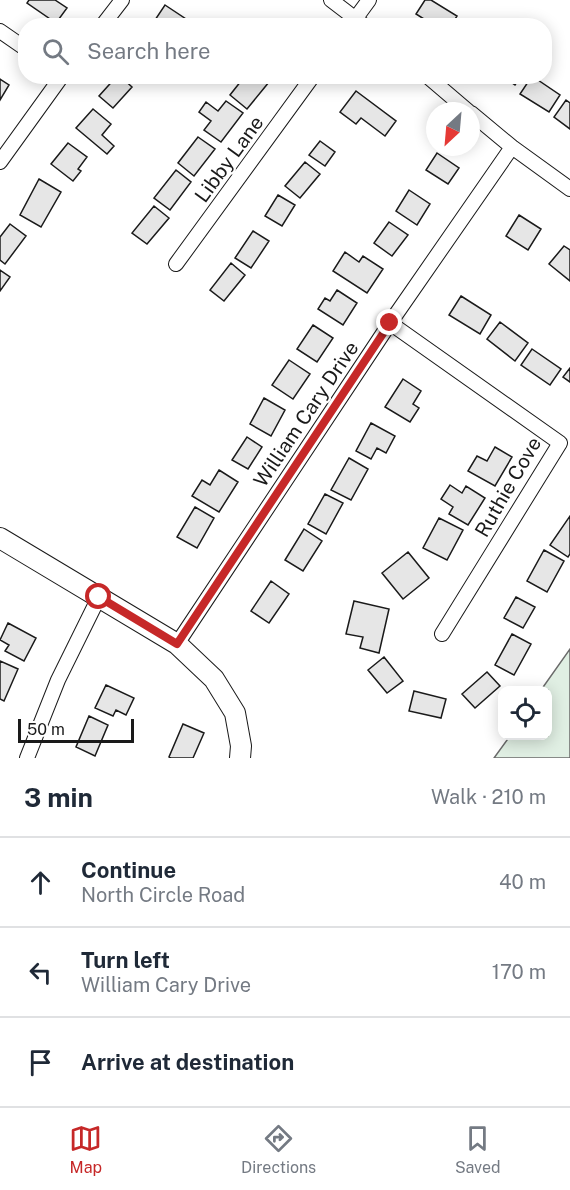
<!DOCTYPE html>
<html lang="en">
<head>
<meta charset="utf-8">
<style>
  :root { --surface:#fff; --page:#f2f2f3; --text:#1f2937; --muted:#747a83; --line:#e0e1e3; --accent:#c62828 }
  body { margin:0; font-family:"Public Sans",sans-serif; background:var(--page); color:var(--text) }
  .controls { position:absolute; right:18px; bottom:18px; display:grid; overflow:hidden; border-radius:12px; box-shadow:0 3px 15px #0003 }
  .controls button { width:54px; height:54px; display:grid; place-items:center; padding:0; border:0; border-bottom:2px solid var(--line); background:var(--surface); color:var(--text); font:30px sans-serif }
  .compass { position:absolute; left:426px; top:102px; width:54px; height:54px; border-radius:50%; background:var(--surface); box-shadow:0 3px 15px #0003; rotate:206deg }
  .scale { position:absolute; left:18px; bottom:15px; width:116px; box-sizing:border-box; padding-left:6px; border:3px solid #1a1a1a; border-top:0; font-size:16px; line-height:21px; white-space:nowrap; color:#1a1a1a; -webkit-text-stroke:4px #fff; paint-order:stroke }
  .stop { position:absolute; width:18px; height:18px; margin:-14px; border:4px solid #c62828; border-radius:50%; background:#fff }
  .stop.end { background:#c62828; border-color:#fff; box-shadow:0 2px 6px #0008 }
  .list { margin:0; padding:0; list-style:none }
  h2 { display:flex; justify-content:space-between; align-items:center; height:78px; margin:0; padding:0 24px; font-size:26px }
  h2 small { font-size:20px; font-weight:400; color:var(--muted) }
  .list li { display:grid; grid-template-columns:39px 1fr auto; gap:18px; align-items:center; box-sizing:border-box; height:90px; padding:0 24px; border-top:2px solid var(--line) }
  .list b { display:block; font-size:22px; white-space:nowrap }
  .list p { margin:0; font-size:20px; white-space:nowrap; color:var(--muted) }
  .list em { font-size:20px; font-style:normal; color:var(--muted) }
  .icon { flex:none; width:33px; height:33px; fill:none; stroke:currentColor; stroke-width:2; stroke-linecap:round; stroke-linejoin:round }
  .map { position:relative; flex:none; width:570px; height:758px; overflow:hidden }
  .search { position:absolute; background:var(--surface); box-shadow:0 3px 15px #0003; left:18px; right:18px; top:18px; height:66px; display:flex; align-items:center; gap:15px; box-sizing:border-box; padding:0 21px; border-radius:24px; color:var(--muted); font-size:22px }
  .sheet { height:348px; background:var(--surface) }
  nav { display:flex; justify-content:space-around; align-items:center; box-sizing:border-box; height:84px; border-top:2px solid var(--line); background:var(--surface); font-size:16px; color:var(--muted) }
  nav a { display:grid; justify-items:center; gap:3px }
  nav .on { color:var(--accent) }
  .map>svg:first-child { display:block }
  .green { fill:#e0efe3; stroke:#6a6a6a; stroke-width:1.5 }
  .building { fill:#e6e6e6; stroke:#1a1a1a; stroke-width:1.5 }
  .lines { fill:none; stroke-linecap:round; stroke-linejoin:round }
  .street-casing { stroke:#1a1a1a; stroke-width:16 }
  .secondary-casing { stroke:#1a1a1a; stroke-width:22 }
  .street { stroke:#fff; stroke-width:14 }
  .secondary { stroke:#fff; stroke-width:20 }
  .route { stroke:#c62828; stroke-width:8 }
  .labels { text-anchor:middle; stroke-width:4.5; stroke-linejoin:round; paint-order:stroke }
  .street-label { font-size:20px; fill:#1a1a1a; stroke:#fff }
</style>
</head>
<body>
<div class="map">
<svg width="570" height="758" viewBox="0 0 570 758">
  <rect width="100%" height="100%" fill="#fff"/>
  <path class="green" d="M570,649V758H494L510,736H548V690H541Z"/>
  <path class="building" d="M29,0H55L67,8L56,23L27,3Z
    M425,0H431L457,16L451,26H435L416,14Z
    M165,5L186,19L182,26H151Z
    M117,76H120L132,87L113,108L99,96Z
    M245,76H262L269,82L247,109L230,95Z
    M502,76H521L515,85Z
    M532,76L560,95L549,112L520,94Z
    M0,79L9,85L0,100Z
    M356,91L396,121L385,136L361,118L356,124L340,112Z
    M566,100L570,103V129L554,117Z
    M226,101L243,113L221,142L204,130L211,121L199,112L206,102L218,111Z
    M93,109L111,124L102,135L114,146L107,154L76,128Z
    M198,137L215,149L194,176L178,163Z
    M320,141L335,152L325,166L309,155Z
    M68,143L87,157L78,169L81,171L73,181L51,164Z
    M437,153L459,168L448,184L426,170Z
    M305,162L320,174L300,198L285,186Z
    M176,170L191,182L170,210L154,198Z
    M39,179L61,192L41,227L20,215Z
    M409,190L430,204L417,225L396,211Z
    M278,195L295,205L282,226L265,216Z
    M154,206L169,218L147,244L132,233Z
    M519,215L541,229L528,250L506,236Z
    M389,222L408,235L392,256L374,243Z
    M10,224L26,236L5,264L0,260V237Z
    M253,231L269,241L251,268L235,258Z
    M564,246L570,250V281L549,264Z
    M345,252L359,262L363,256L383,269L367,293L333,271Z
    M231,263L245,275L224,301L210,290Z
    M0,270L10,277L0,291Z
    M337,290L357,303L343,325L318,309L325,298L330,301Z
    M461,296L491,315L480,334L449,315Z
    M500,322L528,343L515,361L487,339Z
    M313,325L333,338L317,362L297,349Z
    M532,349L561,369L550,385L521,365Z
    M289,360L310,374L293,399L272,385Z
    M570,368V382L563,377Z
    M403,379L421,391L413,404L419,408L410,422L385,407Z
    M264,398L285,410L271,436L250,424Z
    M371,423L395,436L386,453L377,448L371,459L356,451Z
    M247,437L262,447L248,469L232,460Z
    M495,447L512,457L495,486L468,471L477,456L487,461Z
    M349,458L368,469L351,500L331,490Z
    M219,470L238,482L219,512L192,496L202,480L210,485Z
    M450,485L462,493L466,486L485,498L468,525L449,514L453,507L441,499Z
    M325,494L343,503L326,534L308,524Z
    M195,507L214,518L197,548L177,537Z
    M570,516V554L568,557L550,545Z
    M439,518L463,530L447,560L423,548Z
    M304,529L322,541L303,571L285,560Z
    M544,550L564,561L547,592L527,581Z
    M408,552L429,578L403,599L382,573Z
    M271,581L289,594L269,623L251,611Z
    M516,597L535,607L523,628L504,618Z
    M354,601L389,609L379,653L360,648L363,637L346,634Z
    M8,623L36,638L24,661L5,651L9,645L0,640Z
    M512,634L531,644L514,675L495,665Z
    M384,657L403,681L387,693L368,670Z
    M0,661L18,669L4,701L0,699Z
    M487,672L500,686L475,708L462,694Z
    M106,685L134,698L126,715L116,710L113,716L95,708Z
    M414,691L446,699L441,718L409,711Z
    M89,716L108,725L95,756L76,747Z
    M183,724L204,733L193,758H171L169,757Z"/>
  <g class="lines">
    <defs>
      <path id="street" d="M331,0L365,26
        M102,26L122,0
        M350,26L369,0
        M0,31L26,49
        M427,76L468,111
        M471,113L512,147L570,189
        M0,162L62,76
        M176,264L313,76
        M390,323L560,443L442,634
        M177,644L390,323L512,147
        M27,758L58,680L99,597"/>
      <path id="secondary" d="M0,538L177,644L214,679L235,713L241,746L240,758"/>
    </defs>
    <use href="#street" class="street-casing"/>
    <use href="#secondary" class="secondary-casing"/>
    <use href="#street" class="street"/>
    <use href="#secondary" class="secondary"/>
  </g>
  <g class="lines">
    <path class="route" d="M99,597L177,644L390,323"/>
  </g>
  <g class="labels">
    <g class="street-label">
      <text transform="translate(229 159) rotate(-54)" y="7">Libby Lane</text>
      <text transform="translate(306 414) rotate(-56)" y="7">William Cary Drive</text>
      <text transform="translate(508 487) rotate(-60)" y="7">Ruthie Cove</text>
    </g>
  </g>
</svg>
<div class="controls">
<button><svg class="icon" aria-label="locate" viewBox="0 0 24 24"><circle cx="12" cy="12" r="6"/><path d="M12 2v4M12 18v4M2 12h4M18 12h4"/></svg></button>
</div>
<svg class="compass" viewBox="-18 -18 36 36"><path d="M0-13l5 13h-10z" fill="#e53935"/><path d="M0 13l5-13h-10z" fill="#747a83"/></svg>
<div class="scale">50 m</div>
<div class="stop" style="left:99px;top:597px"></div>
<div class="stop end" style="left:390px;top:323px"></div>
<div class="search"><svg class="icon" aria-label="search" viewBox="0 0 24 24"><circle cx="10" cy="10" r="6"/><path d="M15 15l6 6"/></svg>Search here</div>
</div>
<section class="sheet">
<h2>3 min<small>Walk · 210 m</small></h2>
<ul class="list">
<li><svg class="icon" aria-label="ahead" viewBox="0 0 24 24"><path d="M12 20V5M6 11l6-6 6 6"/></svg><div><b>Continue</b><p>North Circle Road</p></div><em>40 m</em></li>
<li><svg class="icon" aria-label="left" viewBox="0 0 24 24"><path d="M17 20v-9H6M10 6l-5 5 5 5"/></svg><div><b>Turn left</b><p>William Cary Drive</p></div><em>170 m</em></li>
<li><svg class="icon" aria-label="arrive" viewBox="0 0 24 24"><path d="M6 21V4h12l-3 4 3 4H6"/></svg><div><b>Arrive at destination</b></div></li>
</ul>
</section>
<nav>
<a class="on"><svg class="icon" aria-label="map" viewBox="0 0 24 24"><path d="M3 6l6-2 6 2 6-2v14l-6 2-6-2-6 2zM9 4v14M15 6v14"/></svg>Map</a>
<a><svg class="icon" aria-label="directions" viewBox="0 0 24 24"><path d="M12 3l9 9-9 9-9-9zM9 14v-3h6M13 9l2 2-2 2"/></svg>Directions</a>
<a><svg class="icon" aria-label="saved" viewBox="0 0 24 24"><path d="M7 4h10v16l-5-4-5 4z"/></svg>Saved</a>
</nav>
</body>
</html>
